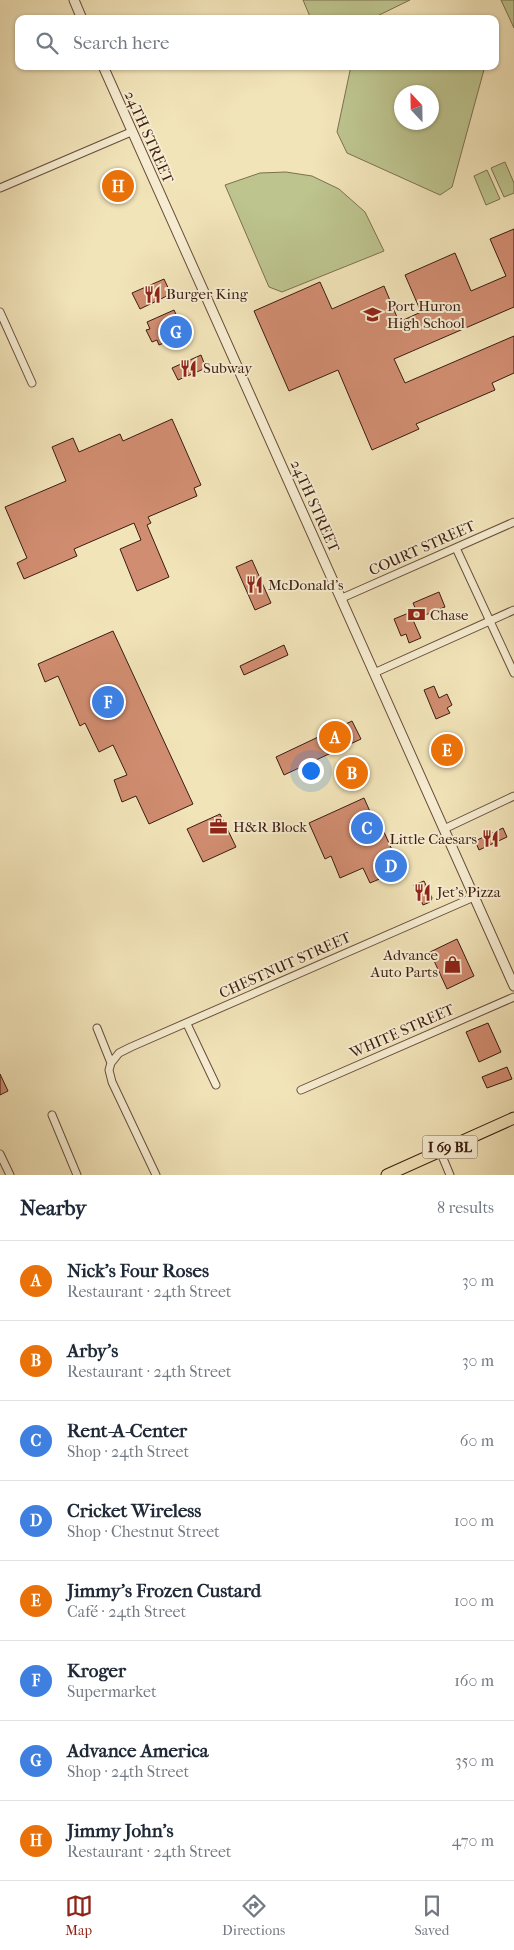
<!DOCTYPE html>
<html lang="en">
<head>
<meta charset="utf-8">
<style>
  :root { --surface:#fff; --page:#f2f2f3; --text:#1f2937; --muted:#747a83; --line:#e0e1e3; --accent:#8f2418 }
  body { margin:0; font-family:"IM FELL French Canon",serif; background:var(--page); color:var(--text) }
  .compass { position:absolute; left:394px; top:85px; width:45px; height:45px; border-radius:50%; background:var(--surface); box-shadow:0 1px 4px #0004; rotate:338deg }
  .you { position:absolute; left:310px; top:770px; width:18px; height:18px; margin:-12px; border:4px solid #fff; border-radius:50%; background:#1a73e8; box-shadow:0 0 0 8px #1a73e833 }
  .badge { display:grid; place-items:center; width:32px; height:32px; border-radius:50%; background:var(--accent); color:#fff; font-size:16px; font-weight:700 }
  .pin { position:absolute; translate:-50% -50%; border:2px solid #fff; box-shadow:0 1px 5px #0006 }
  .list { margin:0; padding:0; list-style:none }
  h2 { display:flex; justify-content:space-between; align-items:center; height:65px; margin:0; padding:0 20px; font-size:21px }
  h2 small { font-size:16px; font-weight:400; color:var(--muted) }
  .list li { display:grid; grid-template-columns:32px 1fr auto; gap:15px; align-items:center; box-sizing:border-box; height:80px; padding:0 20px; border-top:1px solid var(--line) }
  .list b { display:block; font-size:19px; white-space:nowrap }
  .list p { margin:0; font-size:16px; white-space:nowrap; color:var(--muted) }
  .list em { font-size:16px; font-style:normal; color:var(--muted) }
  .icon { flex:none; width:28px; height:28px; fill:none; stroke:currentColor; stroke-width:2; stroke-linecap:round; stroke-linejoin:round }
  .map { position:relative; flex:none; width:514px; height:1175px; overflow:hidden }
  .search { position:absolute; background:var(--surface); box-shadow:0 1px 4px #0004; left:15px; right:15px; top:15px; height:55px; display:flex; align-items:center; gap:12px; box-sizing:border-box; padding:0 18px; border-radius:10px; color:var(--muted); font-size:19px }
  .sheet { height:705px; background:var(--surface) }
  nav { display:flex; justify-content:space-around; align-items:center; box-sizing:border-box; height:70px; border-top:1px solid var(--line); background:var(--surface); font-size:14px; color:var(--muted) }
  nav a { display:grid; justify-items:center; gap:2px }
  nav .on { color:var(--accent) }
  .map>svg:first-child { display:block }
  .green { fill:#bdc48e; stroke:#7c7050; fill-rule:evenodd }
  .building { fill:#d18d71; stroke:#3a1c11 }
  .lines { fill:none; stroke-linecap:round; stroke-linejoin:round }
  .minor-casing { stroke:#684e3b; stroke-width:9 }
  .tertiary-casing { stroke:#684e3b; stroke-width:11 }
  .primary-casing { stroke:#3a1c11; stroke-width:13 }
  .minor { stroke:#f7edd2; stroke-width:7 }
  .tertiary { stroke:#f7edd2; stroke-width:9 }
  .primary { stroke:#f2e4b9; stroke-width:11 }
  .labels { text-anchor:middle; stroke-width:4; stroke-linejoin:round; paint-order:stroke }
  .shield { fill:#f7edd2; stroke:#735b4b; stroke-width:1 }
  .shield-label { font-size:14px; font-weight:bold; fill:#3a1c11 }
  .street-label { font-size:15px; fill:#3a1c11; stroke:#f7edd2 }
  .poi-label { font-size:15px; fill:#3a1c11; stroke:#f7edd2; text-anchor:start }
</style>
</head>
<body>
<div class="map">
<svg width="514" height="1175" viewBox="0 0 514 1175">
  <rect width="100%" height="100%" fill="#f2e4b9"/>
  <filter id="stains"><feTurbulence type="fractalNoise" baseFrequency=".004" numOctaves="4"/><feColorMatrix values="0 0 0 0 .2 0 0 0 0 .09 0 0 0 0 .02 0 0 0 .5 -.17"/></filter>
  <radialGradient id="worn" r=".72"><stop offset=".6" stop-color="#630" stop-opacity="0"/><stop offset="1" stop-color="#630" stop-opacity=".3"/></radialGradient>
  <path class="green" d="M303,0H410L371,19H311Z
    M501,0H514V28Z
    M351,66H485L452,187L440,195L347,153L337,132ZM402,92H432V122H402Z
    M505,162L514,183V193L504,197L491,168Z
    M487,170L500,199L486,205L474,176Z
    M286,172L312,176L339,189L365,212L384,251L282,292L269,287L225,185L260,173Z"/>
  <path class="building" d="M119,175L127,191L116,196L109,180Z
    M514,229V307L394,359L405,383L514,336V373L492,383L495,390L416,424L419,429L372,450L338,370L289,391L254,311L320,282L332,309L384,286L399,322L421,312L405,275L455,253L471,291L506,276L490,239Z
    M164,279L171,294L140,309L132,293Z
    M174,310L185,334L159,345L157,340L152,342L146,330L150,329L147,322Z
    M201,355L206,368L178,380L172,368Z
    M172,419L201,485L194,488L197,496L148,517L151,523L147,525L169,577L137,591L120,549L141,540L134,523L74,549L77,556L24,579L17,563L27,558L5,507L66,481L52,447L73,438L79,452L120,434L123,441Z
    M252,560L271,603L255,610L236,567Z
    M439,592L445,607L413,620L421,638L409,643L406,634L401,636L394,619L416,610L413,603Z
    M113,631L193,804L149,824L136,796L122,802L114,780L127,775L113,745L99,752L85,723L80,726L58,676L45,682L38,664Z
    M284,645L288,655L244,675L240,666Z
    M434,686L439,698L447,694L452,705L447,708L450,713L436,719L424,690Z
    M352,721L361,739L284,775L276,757Z
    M458,741L460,747L443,755L440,749Z
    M362,760L368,774L343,785L337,772Z
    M364,798L380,834L384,832L401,870L370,883L363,868L340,878L331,856L325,859L309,823Z
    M220,814L236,847L203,862L187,829Z
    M503,828L507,837L479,850L475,841Z
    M424,881L432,898L430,902L423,905L414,885Z
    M457,939L474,976L447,989L430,952Z
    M488,1023L501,1052L479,1062L466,1032Z
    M507,1067L512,1079L487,1088L482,1077Z
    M0,1074L8,1091L0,1095Z"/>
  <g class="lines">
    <defs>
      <path id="minor" d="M0,188L131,132
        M0,312L32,383
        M456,548L514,673
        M342,598L514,522
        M374,673L514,610
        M444,829L514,796
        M187,1024L216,1085
        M97,1028L111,1063L109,1070L112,1082L156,1175
        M111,1063L119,1053L131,1047L474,897
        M301,1090L514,997
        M52,1115L77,1175
        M440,1151L450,1175
        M0,1154L10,1175"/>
      <path id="tertiary" d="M74,0L82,19
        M103,66L514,986"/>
      <path id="primary" d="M387,1175L514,1118"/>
    </defs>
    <use href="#minor" class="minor-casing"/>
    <use href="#tertiary" class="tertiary-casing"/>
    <use href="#primary" class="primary-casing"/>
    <use href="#minor" class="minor"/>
    <use href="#tertiary" class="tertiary"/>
    <use href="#primary" class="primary"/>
  </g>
  <defs>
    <symbol id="restaurant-bare" viewBox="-9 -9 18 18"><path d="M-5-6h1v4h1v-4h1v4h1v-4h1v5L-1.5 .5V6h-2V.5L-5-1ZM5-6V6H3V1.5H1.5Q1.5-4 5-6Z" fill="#8f2418" stroke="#f7edd2" stroke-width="2.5" paint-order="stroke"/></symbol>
    <symbol id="school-bare" viewBox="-9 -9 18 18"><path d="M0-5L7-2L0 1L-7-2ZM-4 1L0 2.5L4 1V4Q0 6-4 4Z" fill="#8f2418" stroke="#f7edd2" stroke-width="2.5" paint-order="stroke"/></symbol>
    <symbol id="bank-bare" viewBox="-9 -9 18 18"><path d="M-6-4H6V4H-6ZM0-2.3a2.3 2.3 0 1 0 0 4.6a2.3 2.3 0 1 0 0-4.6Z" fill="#8f2418" stroke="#f7edd2" stroke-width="2.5" paint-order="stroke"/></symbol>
    <symbol id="office-bare" viewBox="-9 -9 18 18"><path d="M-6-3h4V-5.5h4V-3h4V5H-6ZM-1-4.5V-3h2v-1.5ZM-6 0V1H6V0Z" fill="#8f2418" stroke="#f7edd2" stroke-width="2.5" paint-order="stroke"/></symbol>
    <symbol id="shop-bare" viewBox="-9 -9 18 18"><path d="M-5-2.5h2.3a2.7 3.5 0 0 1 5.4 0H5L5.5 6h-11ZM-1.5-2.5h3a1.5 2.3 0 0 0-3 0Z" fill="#8f2418" stroke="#f7edd2" stroke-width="2.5" paint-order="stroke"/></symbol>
  </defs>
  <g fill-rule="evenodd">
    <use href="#restaurant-bare" x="140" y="282" width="25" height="25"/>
    <use href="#school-bare" x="360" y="302" width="25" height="25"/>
    <use href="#restaurant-bare" x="176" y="356" width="25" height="25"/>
    <use href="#restaurant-bare" x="242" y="572" width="25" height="25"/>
    <use href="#bank-bare" x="404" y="602" width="25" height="25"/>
    <use href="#office-bare" x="206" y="814" width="25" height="25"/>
    <use href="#restaurant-bare" x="478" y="826" width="25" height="25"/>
    <use href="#restaurant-bare" x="410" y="880" width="25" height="25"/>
    <use href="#shop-bare" x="440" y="952" width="25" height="25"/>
  </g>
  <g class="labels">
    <rect class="shield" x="422.5" y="1135.5" width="55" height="23" rx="4"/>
    <g class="shield-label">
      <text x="450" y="1152">I 69 BL</text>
    </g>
    <g class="street-label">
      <text transform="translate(149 137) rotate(66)" y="5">24TH STREET</text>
      <text transform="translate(315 506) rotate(66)" y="5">24TH STREET</text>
      <text transform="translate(422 548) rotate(-24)" y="5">COURT STREET</text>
      <text transform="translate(285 965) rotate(-24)" y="5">CHESTNUT STREET</text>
      <text transform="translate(402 1031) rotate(-24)" y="5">WHITE STREET</text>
    </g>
    <g class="poi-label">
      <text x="166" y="299">Burger King</text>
      <text x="387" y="311">Port Huron<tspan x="387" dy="17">High School</tspan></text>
      <text x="203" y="373">Subway</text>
      <text x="268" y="590">McDonald's</text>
      <text x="430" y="620">Chase</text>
      <text x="233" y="832">H&amp;R Block</text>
      <text x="477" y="844" text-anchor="end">Little Caesars</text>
      <text x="437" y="897">Jet's Pizza</text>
      <text x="438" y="960" text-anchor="end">Advance<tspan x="438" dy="17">Auto Parts</tspan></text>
    </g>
  </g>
  <rect width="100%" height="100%" filter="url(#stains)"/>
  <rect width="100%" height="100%" fill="url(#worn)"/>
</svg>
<svg class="compass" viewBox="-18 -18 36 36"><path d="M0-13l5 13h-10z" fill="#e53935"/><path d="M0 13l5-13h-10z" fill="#747a83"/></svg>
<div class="you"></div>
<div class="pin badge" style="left:335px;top:737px;background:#e8710a">A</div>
<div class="pin badge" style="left:352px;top:773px;background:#e8710a">B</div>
<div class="pin badge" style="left:367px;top:828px;background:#3f7fe0">C</div>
<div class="pin badge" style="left:391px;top:866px;background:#3f7fe0">D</div>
<div class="pin badge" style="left:447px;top:750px;background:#e8710a">E</div>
<div class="pin badge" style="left:108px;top:702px;background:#3f7fe0">F</div>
<div class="pin badge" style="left:176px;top:332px;background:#3f7fe0">G</div>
<div class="pin badge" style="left:118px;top:186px;background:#e8710a">H</div>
<div class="search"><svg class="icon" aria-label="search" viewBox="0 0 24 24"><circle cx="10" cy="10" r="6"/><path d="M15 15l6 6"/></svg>Search here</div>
</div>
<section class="sheet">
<h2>Nearby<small>8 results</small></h2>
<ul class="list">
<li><span class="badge" style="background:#e8710a">A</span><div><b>Nick's Four Roses</b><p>Restaurant · 24th Street</p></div><em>30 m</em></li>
<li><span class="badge" style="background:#e8710a">B</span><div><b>Arby's</b><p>Restaurant · 24th Street</p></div><em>30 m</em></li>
<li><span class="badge" style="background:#3f7fe0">C</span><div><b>Rent-A-Center</b><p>Shop · 24th Street</p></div><em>60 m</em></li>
<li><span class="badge" style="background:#3f7fe0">D</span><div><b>Cricket Wireless</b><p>Shop · Chestnut Street</p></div><em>100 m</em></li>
<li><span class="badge" style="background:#e8710a">E</span><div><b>Jimmy's Frozen Custard</b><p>Café · 24th Street</p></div><em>100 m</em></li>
<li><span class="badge" style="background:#3f7fe0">F</span><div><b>Kroger</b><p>Supermarket</p></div><em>160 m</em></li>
<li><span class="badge" style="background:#3f7fe0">G</span><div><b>Advance America</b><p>Shop · 24th Street</p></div><em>350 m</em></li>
<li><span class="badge" style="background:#e8710a">H</span><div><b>Jimmy John's</b><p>Restaurant · 24th Street</p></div><em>470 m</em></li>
</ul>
</section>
<nav>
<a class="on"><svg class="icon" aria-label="map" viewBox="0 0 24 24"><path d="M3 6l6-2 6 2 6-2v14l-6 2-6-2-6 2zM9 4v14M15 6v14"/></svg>Map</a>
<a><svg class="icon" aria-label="directions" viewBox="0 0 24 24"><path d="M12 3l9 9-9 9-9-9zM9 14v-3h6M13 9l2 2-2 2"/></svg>Directions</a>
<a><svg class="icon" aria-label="saved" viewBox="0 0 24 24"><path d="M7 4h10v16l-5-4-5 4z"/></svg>Saved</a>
</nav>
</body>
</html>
